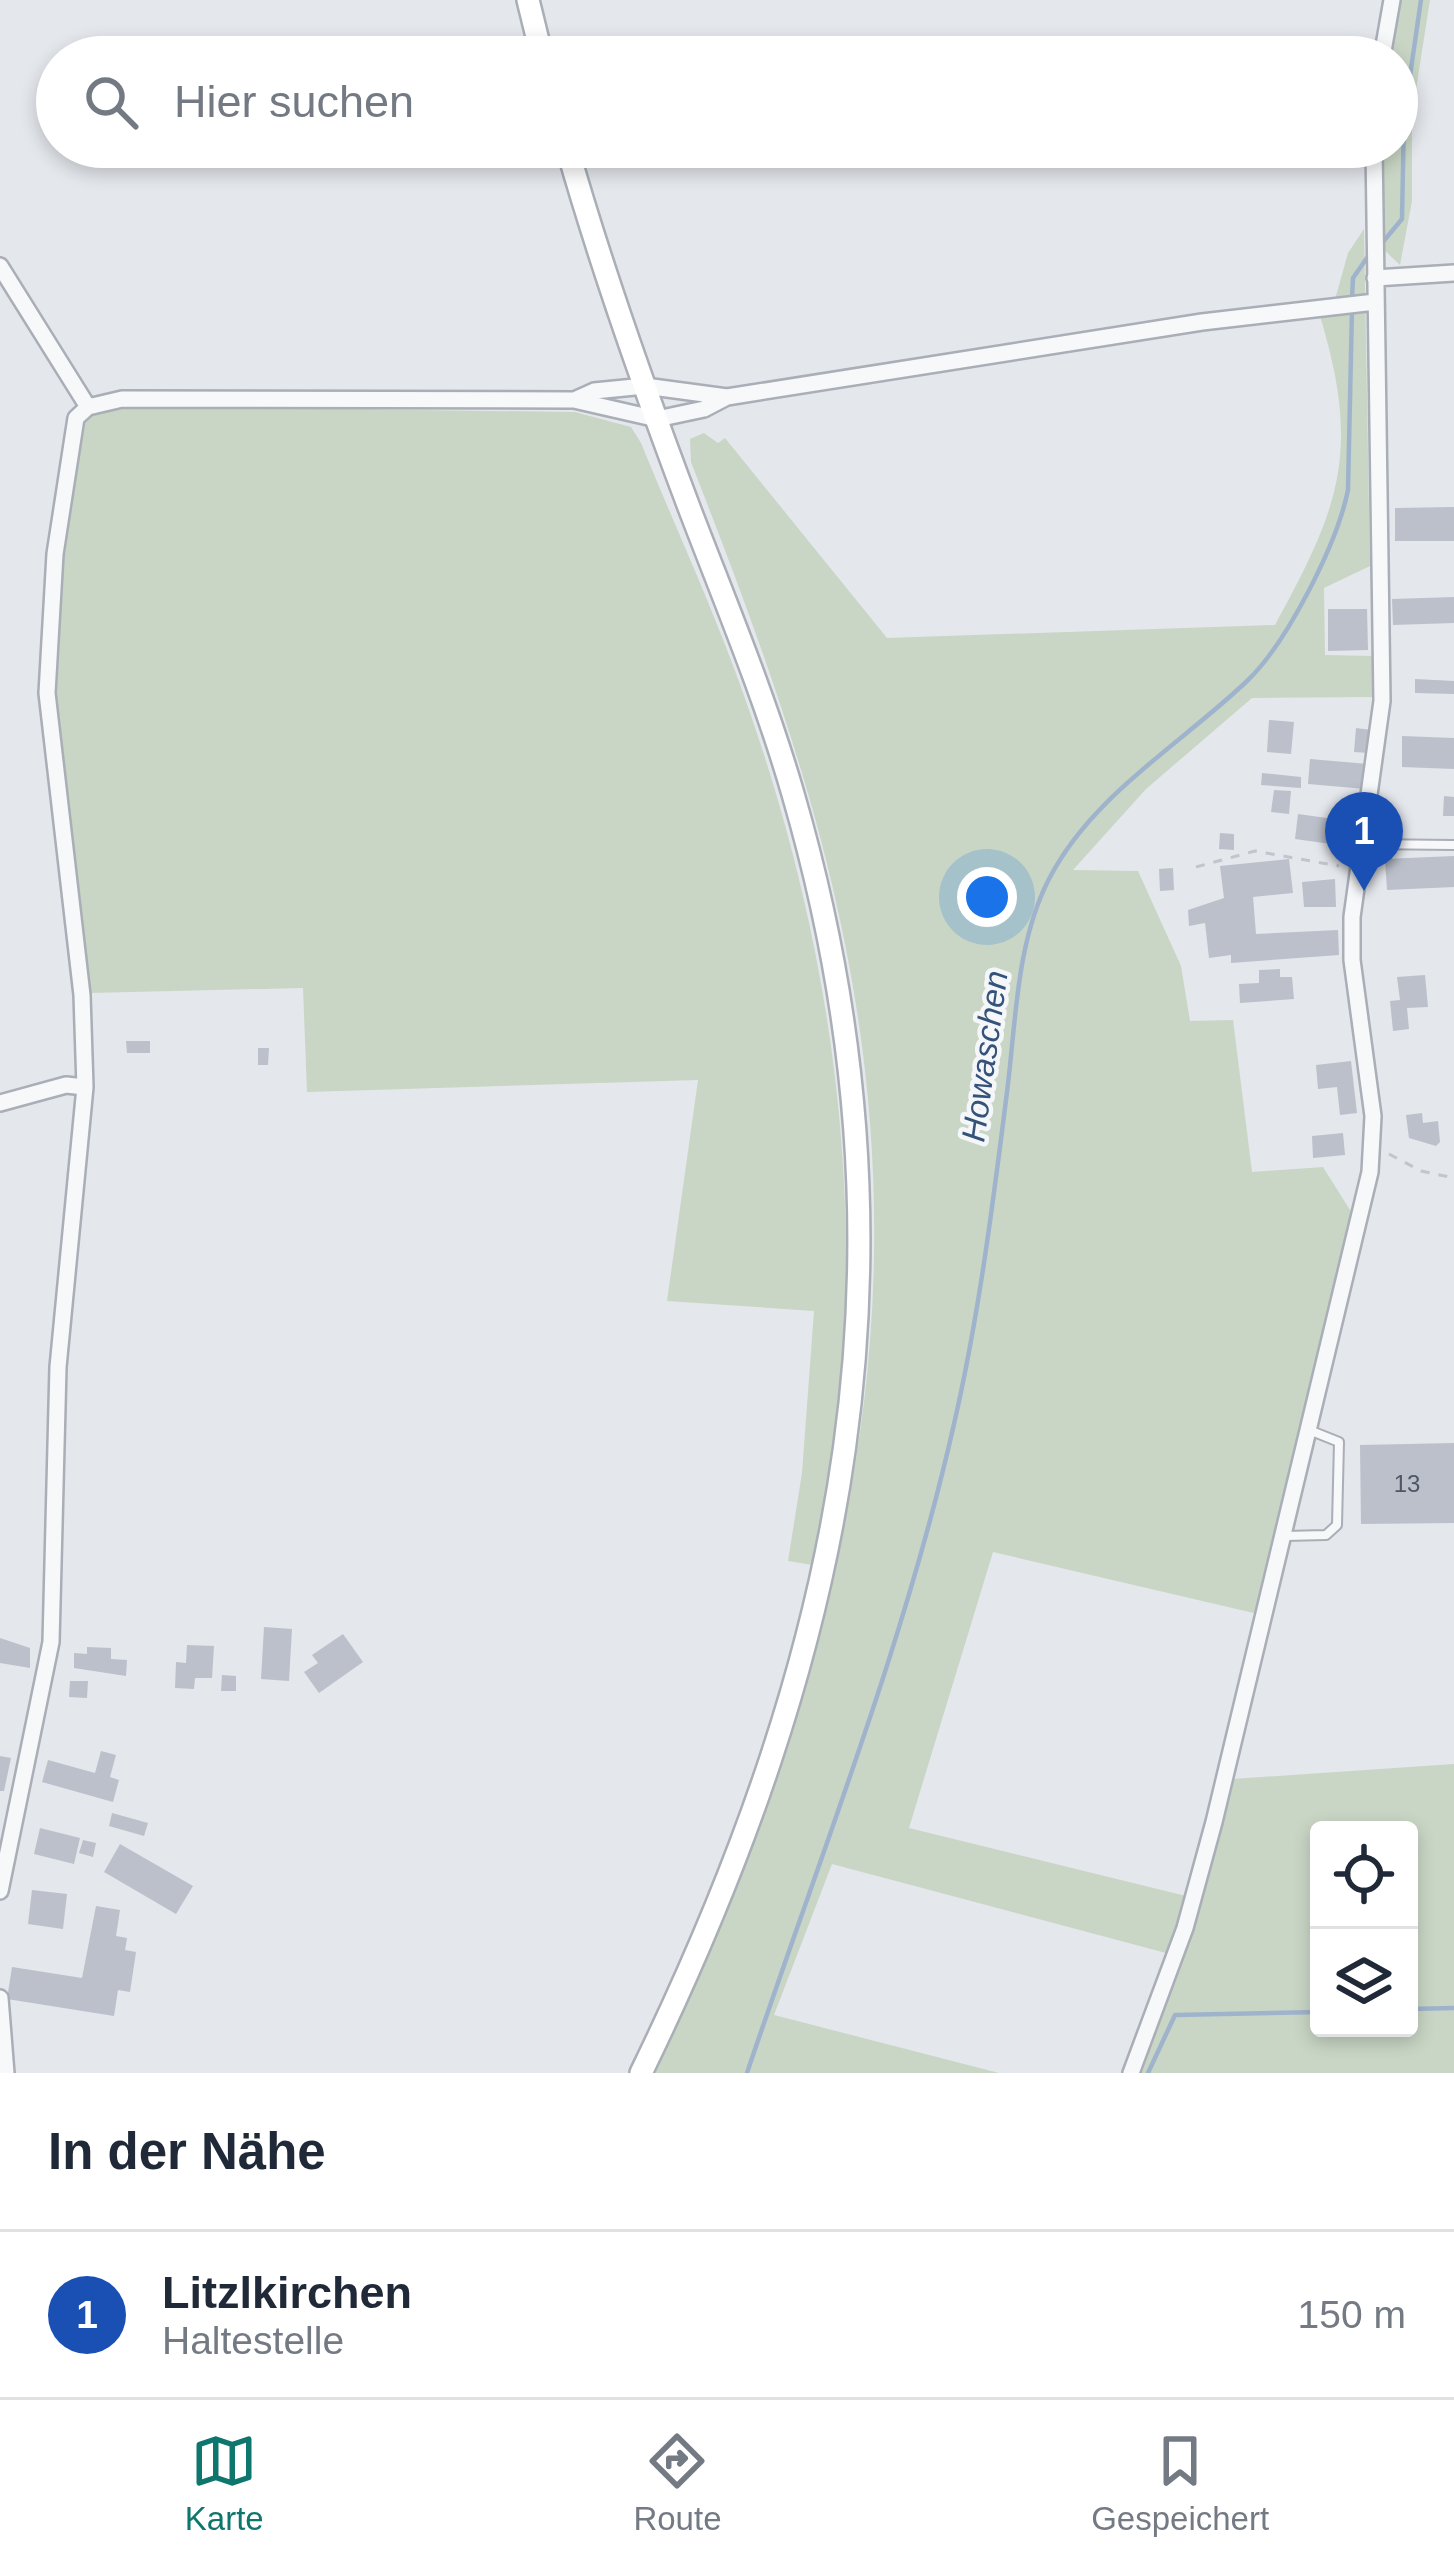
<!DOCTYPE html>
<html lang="de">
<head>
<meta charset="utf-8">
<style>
  :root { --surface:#fff; --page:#f2f2f3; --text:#1f2937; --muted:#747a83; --line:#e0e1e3; --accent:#0f766e }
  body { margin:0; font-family:Arial,sans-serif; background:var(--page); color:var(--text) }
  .controls { position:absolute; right:36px; bottom:36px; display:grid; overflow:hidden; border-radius:12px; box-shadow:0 6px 18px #0003 }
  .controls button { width:108px; height:108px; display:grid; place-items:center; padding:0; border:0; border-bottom:3px solid var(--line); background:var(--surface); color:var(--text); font:60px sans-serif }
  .you { position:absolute; left:987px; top:897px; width:42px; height:42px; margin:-30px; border:9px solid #fff; border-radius:50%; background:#1a73e8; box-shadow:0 0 0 18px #1a73e833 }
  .badge { display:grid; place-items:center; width:78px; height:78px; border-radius:50%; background:var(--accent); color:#fff; font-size:39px; font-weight:700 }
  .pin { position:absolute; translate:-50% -99px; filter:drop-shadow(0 3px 6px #0008) }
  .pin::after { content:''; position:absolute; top:63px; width:42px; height:36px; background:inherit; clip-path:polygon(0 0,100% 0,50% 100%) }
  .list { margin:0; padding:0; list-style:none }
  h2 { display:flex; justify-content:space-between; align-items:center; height:156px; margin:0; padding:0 48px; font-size:51px }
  h2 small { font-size:39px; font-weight:400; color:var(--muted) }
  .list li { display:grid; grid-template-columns:78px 1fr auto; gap:36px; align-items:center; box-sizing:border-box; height:168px; padding:0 48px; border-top:3px solid var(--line) }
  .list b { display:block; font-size:45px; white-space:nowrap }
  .list p { margin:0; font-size:39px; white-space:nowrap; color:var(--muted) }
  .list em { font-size:39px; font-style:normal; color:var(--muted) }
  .icon { flex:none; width:66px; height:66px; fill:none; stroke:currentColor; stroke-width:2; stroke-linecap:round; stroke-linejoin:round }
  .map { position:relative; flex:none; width:1454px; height:2073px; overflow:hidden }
  .search { position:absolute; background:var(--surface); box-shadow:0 6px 18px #0003; left:36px; right:36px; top:36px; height:132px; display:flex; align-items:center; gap:30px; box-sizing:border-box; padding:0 42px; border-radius:66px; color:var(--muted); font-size:45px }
  .sheet { height:324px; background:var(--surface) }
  nav { display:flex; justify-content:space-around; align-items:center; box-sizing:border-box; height:168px; border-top:3px solid var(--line); background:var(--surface); font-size:33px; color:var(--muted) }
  nav a { display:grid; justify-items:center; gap:6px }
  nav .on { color:var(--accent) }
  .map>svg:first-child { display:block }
  .green { fill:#c9d6c5; fill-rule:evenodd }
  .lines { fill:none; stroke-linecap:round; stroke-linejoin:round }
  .stream { stroke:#9fb4cc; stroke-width:4.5 }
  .building { fill:#bbc0ca }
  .lane-casing { stroke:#a9aeb7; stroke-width:12 }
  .street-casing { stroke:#a9aeb7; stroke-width:20 }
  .secondary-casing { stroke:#a9aeb7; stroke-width:26 }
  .path { stroke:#c2c5cb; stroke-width:3; stroke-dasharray:9 9; stroke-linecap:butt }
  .lane { stroke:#f7f8fa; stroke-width:8 }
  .street { stroke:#f7f8fa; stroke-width:15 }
  .secondary { stroke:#fff; stroke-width:21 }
  .labels { text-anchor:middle; stroke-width:9; stroke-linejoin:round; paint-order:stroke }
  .number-label { font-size:24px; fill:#4f5766 }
  .water-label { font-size:33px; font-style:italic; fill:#34527a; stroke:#f4f6f9 }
</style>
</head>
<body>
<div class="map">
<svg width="1454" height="2073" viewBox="0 0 1454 2073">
  <rect width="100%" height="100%" fill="#e4e7ec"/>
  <path class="green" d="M1400,0H1430L1412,115V201L1400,265L1383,249L1382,147H1397V57H1390Z
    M1364,229L1370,566L1324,588L1325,655L1375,656L1374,697L1252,698L1146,789L1073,870L1138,871L1181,966L1190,1021L1233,1020L1252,1172L1323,1167L1355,1218L1258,1614L993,1552L909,1828L1186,1896L1166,1953L832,1864L774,2015L999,2073H655C828,1690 932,1343 840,920C807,764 749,611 691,462L690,439L704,433L718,443L725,438L887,638L1275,625C1340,506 1361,452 1320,316L1343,311L1336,296L1348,253Z
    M125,406L575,412L631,427L641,443C673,522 709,599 738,679C842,962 879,1269 813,1565L788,1561L802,1473L814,1311L667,1301L698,1080L307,1092L303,988L89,993L55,697L62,553L82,424L93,413Z
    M1454,1764V2073H1139L1201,1899L1233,1779ZM1319,1830H1409V2028H1319Z"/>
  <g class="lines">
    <path class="stream" d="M1382,243L1402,219L1404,117L1421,0
      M1352,298L1353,278L1369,255
      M1409,2009L1454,2008
      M747,2073C819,1858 904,1646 954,1424C979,1315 993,1203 1007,1092C1016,1022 1016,943 1049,879C1092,795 1180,745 1247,681C1287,643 1337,544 1348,490L1352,309
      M1148,2073L1175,2015L1319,2012"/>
  </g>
  <path class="building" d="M1454,507V541H1395V508Z
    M1454,597V623L1393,625L1392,599Z
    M1328,609H1367L1368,650L1328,651Z
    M1415,679L1454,681V694L1415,693Z
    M1269,720L1294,722L1291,754L1267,752Z
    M1356,728L1372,730L1370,753L1354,752Z
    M1402,736L1454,738V769L1402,767Z
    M1310,759L1368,764L1366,789L1308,784Z
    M1262,773L1301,777V788L1261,785Z
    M1274,790L1291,791L1289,814L1271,812Z
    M1444,796L1454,797V816H1443Z
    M1298,814L1334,819L1331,844L1295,839Z
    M1220,833L1234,834V850L1219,849Z
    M1454,856V887L1387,890L1385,859Z
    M1289,859L1293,893L1253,897L1256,934L1338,930L1339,955L1231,963V955L1209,958L1205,923L1189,926L1188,910L1224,898L1220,866Z
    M1173,868L1174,890L1160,891L1159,869Z
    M1335,879L1336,907H1304L1302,882Z
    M1280,969V977H1292L1294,999L1240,1003L1239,984L1259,983V970Z
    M1425,975L1428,1007L1407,1008L1409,1029L1393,1031L1390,1001L1400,1000L1397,977Z
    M126,1041H150V1053H127Z
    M258,1048H269L268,1065H258Z
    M1351,1061L1357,1113L1340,1115L1337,1087L1318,1089L1316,1065Z
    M1422,1113L1423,1123L1438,1121L1440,1142L1436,1146L1409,1138L1406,1115Z
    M1343,1133L1345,1155L1313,1158L1312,1136Z
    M1454,1443V1523L1361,1524L1360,1445Z
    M264,1627L292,1629L289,1681L261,1679Z
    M343,1634L363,1662L319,1693L304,1672L318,1663L312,1655Z
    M0,1638L30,1648V1668L0,1663Z
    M187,1645L214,1646L212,1678H195L194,1689L175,1688L176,1662L186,1663Z
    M87,1647L111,1648V1659L127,1660L126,1676L74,1668V1653L87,1654Z
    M222,1675L236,1676V1691H221Z
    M70,1681H88L87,1698L69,1697Z
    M101,1751L116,1755L110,1777L119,1780L113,1802L42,1782L48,1760L95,1773Z
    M0,1756L11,1758L4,1791H0Z
    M112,1813L148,1823L144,1836L109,1826Z
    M40,1828L80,1838L74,1864L34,1854Z
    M83,1840L96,1843L93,1857L79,1853Z
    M120,1844L193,1886L176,1914L104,1872Z
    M32,1890L67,1894L63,1929L28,1924Z
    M96,1906L120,1910L116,1936L127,1938L125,1950L136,1952L130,1992L118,1990L114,2016L7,1999L12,1967L82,1978Z"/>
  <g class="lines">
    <defs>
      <path id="lane" d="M1365,844L1453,845
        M1285,1536L1326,1535L1337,1525L1339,1442L1309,1430"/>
      <path id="street" d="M1382,57L1392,0
        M0,266L88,407
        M1375,278L1454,273
        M574,400L594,391L645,386L727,397L1202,322L1375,302
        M0,1103L66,1085L85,1087
        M0,1891L51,1642L58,1367L85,1087L82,995L47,693L55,554L76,418L88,407L122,399L574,400L657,419L704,409L727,397
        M0,1998L6,2073
        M1131,2073L1185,1928L1214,1822L1370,1172L1373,1116L1352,960V917L1382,701L1374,147"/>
      <path id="secondary" d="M528,0L542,57
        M567,147C602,270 645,391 690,510C726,604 765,697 793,794C927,1255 847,1650 641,2073"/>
    </defs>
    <use href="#lane" class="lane-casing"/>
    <use href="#street" class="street-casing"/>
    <use href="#secondary" class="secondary-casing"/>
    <path class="path" d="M1196,867L1255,851L1339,866
      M1389,1154L1421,1171L1454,1178"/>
    <use href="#lane" class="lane"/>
    <use href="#street" class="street"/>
    <use href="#secondary" class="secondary"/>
  </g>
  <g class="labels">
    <g class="number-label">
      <text x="1407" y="1492">13</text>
    </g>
    <g class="water-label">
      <text transform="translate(984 1056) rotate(-82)" y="12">Howaschen</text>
    </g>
  </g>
</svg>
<div class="controls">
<button><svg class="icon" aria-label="locate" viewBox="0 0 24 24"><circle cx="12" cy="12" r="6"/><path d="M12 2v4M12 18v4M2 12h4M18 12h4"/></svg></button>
<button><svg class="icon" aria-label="layers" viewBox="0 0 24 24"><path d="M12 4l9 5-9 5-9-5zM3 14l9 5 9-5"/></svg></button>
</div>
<div class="you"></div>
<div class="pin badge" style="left:1364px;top:891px;background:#1a4fb4">1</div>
<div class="search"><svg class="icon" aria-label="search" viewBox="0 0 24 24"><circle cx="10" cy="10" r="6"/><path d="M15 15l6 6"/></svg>Hier suchen</div>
</div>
<section class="sheet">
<h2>In der Nähe<small></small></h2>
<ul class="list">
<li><span class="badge" style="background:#1a4fb4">1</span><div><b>Litzlkirchen</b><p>Haltestelle</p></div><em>150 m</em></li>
</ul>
</section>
<nav>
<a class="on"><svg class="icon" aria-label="map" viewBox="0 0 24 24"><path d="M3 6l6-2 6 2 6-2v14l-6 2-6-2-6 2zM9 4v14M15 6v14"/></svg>Karte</a>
<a><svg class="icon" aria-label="directions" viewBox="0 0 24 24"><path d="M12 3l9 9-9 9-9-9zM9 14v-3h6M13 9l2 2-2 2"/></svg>Route</a>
<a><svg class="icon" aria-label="saved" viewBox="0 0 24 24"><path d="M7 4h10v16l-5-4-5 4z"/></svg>Gespeichert</a>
</nav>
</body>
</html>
